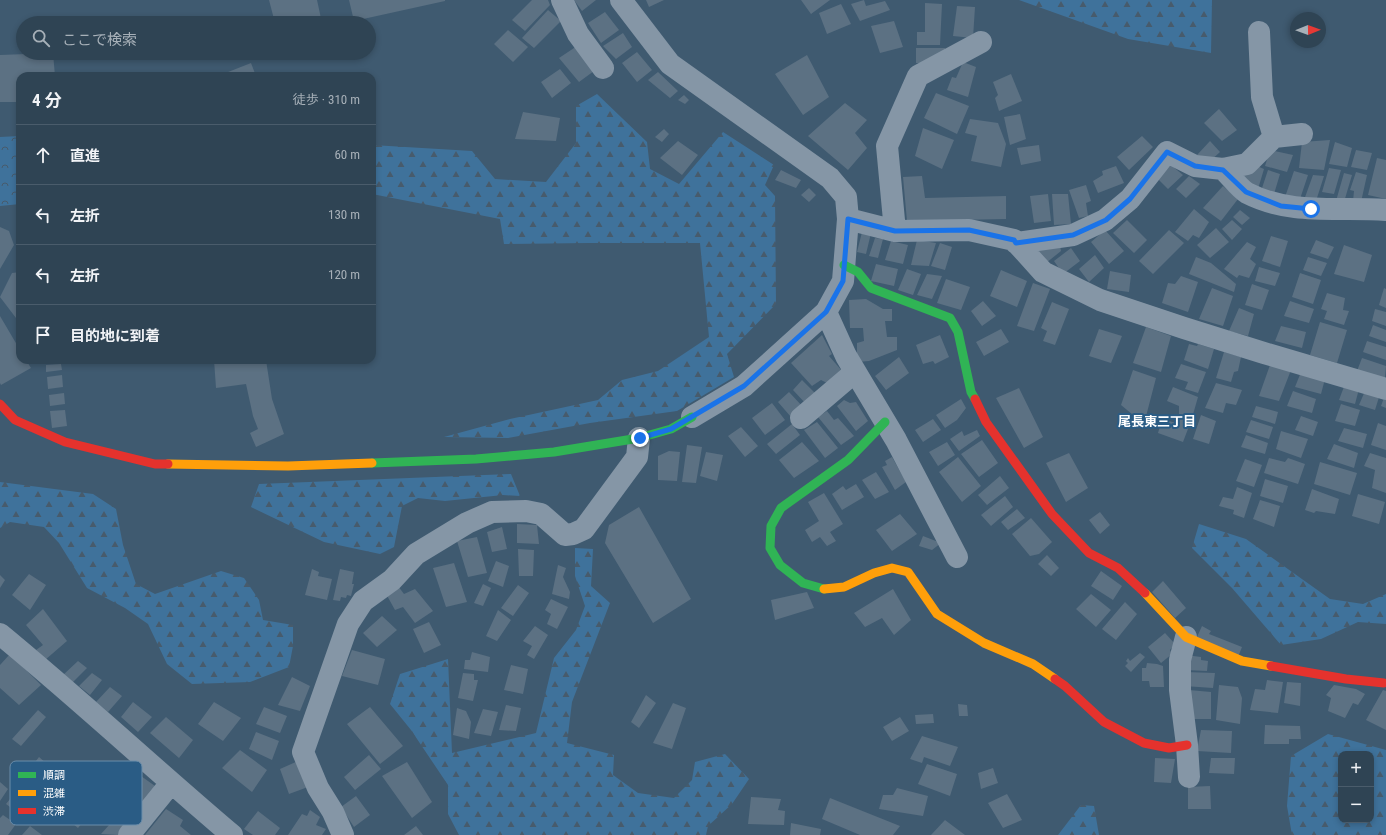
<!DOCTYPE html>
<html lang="ja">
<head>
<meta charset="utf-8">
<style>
  :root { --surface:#2f4454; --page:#3b4e5e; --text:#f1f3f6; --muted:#a7b0b8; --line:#4a5c6b }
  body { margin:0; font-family:"Roboto Condensed","Noto Sans JP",sans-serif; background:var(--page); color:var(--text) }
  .controls { position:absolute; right:12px; bottom:12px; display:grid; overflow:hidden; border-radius:8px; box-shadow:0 2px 6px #0003 }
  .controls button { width:36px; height:36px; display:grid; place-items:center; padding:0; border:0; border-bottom:1px solid var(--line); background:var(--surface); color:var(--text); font:20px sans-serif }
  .compass { position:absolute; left:1290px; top:12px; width:36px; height:36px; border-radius:50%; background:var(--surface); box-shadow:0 2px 6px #0003; rotate:89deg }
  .stop { position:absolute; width:12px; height:12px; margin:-9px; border:3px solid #1a73e8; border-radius:50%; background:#fff }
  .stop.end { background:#1a73e8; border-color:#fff; box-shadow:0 1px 4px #0008 }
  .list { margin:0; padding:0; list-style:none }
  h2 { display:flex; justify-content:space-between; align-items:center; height:52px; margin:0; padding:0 16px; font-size:17px }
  h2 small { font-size:13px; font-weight:400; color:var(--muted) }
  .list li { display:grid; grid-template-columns:26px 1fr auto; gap:12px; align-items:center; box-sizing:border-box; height:60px; padding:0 16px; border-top:1px solid var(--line) }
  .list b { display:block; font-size:15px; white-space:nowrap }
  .list em { font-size:13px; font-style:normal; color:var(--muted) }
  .icon { flex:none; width:22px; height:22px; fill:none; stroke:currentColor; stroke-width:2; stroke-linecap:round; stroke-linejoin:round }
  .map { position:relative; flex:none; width:1386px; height:835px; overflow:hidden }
  .search { position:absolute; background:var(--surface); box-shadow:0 2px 6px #0003; left:16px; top:16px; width:360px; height:44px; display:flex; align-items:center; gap:10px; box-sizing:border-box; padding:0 14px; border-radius:22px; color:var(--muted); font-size:15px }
  .panel { position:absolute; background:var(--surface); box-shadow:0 2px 6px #0003; left:16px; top:72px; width:360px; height:292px; border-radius:12px }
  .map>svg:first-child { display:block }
  .forest { fill:url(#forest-firs); fill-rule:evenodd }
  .park { fill:url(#park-crowns) }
  .building { fill:#5c7183 }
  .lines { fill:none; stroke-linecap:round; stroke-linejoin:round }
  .street { stroke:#8596a6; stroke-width:22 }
  .fast { stroke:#30b455; stroke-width:9 }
  .slow { stroke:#ff9f0a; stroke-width:9 }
  .jam { stroke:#e5322d; stroke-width:9 }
  .route { stroke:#1a73e8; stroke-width:5 }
  .labels { text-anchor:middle; stroke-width:4; stroke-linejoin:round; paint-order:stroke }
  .neighbourhood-label { font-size:13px; font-weight:bold; fill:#fff; stroke:#2a5c85 }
  .key { fill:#2a5c85; stroke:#6a8daa; stroke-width:1 }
  .key-label { font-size:11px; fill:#fff }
</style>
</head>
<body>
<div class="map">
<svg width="1386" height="835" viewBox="0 0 1386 835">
  <defs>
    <pattern id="forest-firs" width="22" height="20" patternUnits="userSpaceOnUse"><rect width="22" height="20" fill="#3f729b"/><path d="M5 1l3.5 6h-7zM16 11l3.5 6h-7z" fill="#475b6c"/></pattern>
    <pattern id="park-crowns" width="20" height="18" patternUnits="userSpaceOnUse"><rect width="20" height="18" fill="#3f729b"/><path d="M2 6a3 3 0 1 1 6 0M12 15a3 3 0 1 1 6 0" fill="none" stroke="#475b6c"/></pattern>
  </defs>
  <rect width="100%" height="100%" fill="#3f5a70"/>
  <path class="forest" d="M1019,0H1212L1211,53L1128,39Z
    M597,94L647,142L650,169L679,184L723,132L774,165L765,185L775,196L776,304L727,354L734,377L677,411L590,423L508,438L444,437L510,419L598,400L622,380L658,371L709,337L700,243H588L504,244L500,219L372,194V145L472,151L495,179L546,182L576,143V106Z
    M511,474L520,496L503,495L445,501L418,498L402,506L394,547L380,554L324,542L251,507L259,484Z
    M0,482L93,494L116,509L123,545L136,584L155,594L221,571L244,578L259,600L263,620L293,625V646L289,667L250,682L192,684L167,664L148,624L125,608L87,588L59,543L44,527L10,522L0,528Z
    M1199,524L1246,539L1330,599L1363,604L1386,594V624L1358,622L1321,639L1281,645L1232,588L1192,548Z
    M575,548L593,549L591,586L610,603L572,702L567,743L614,755L613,775L638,793L674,798L692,780L695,762L725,754L749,779L732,804L708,826L706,835H459L448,814V785L411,730L390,704L400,674L448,659L452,753L536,733L554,658L576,630L585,606L575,576Z
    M1328,734L1386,750V835H1292L1287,806L1291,756ZM1341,754H1371V820H1341Z
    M1081,805L1094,806L1099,835H1058Z"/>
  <path class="park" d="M20,136V204L0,206V137Z"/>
  <path class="building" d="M269,0H317L322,23H275Z
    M349,0H445V1L354,21Z
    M532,0H548L550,5L525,31L512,20Z
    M574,0H596L582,11Z
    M646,0H664L649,7Z
    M801,0H830L811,14Z
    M864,0L866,6L885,1L890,10L860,21L851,4Z
    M925,3L942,4L940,45H917V32H925Z
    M841,4L851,24L827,34L819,13Z
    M957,6L975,7L973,38L953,36Z
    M548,10L561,21L534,48L522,38Z
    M605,12L619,30L601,43L588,23Z
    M894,21L903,47L880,53L871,26Z
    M508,30L528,47L513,62L494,44Z
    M623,33L632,47L616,59L603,46Z
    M577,46L594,71L579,82L559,58Z
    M916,48H945L946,54L931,63H916Z
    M637,52L652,70L637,82L622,63Z
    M53,53L55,76H20V102H0V55Z
    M273,53H295L294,59L272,56Z
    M807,55L829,97L803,115L775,74Z
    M963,62L976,67L968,97L947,90L952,77L956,78Z
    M251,63L256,76H218Z
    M560,69L571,83L552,98L541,82Z
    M658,72L678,91L670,98L648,80Z
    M1011,74L1022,101L999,111L995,98L998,95L993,82Z
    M936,93L969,106L957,134L924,118Z
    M684,95L689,100L685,104L678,100Z
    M845,103L867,120L855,133L867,148L848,170L808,136Z
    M1219,109L1237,130L1222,141L1204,123Z
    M523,112L560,118L556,141L515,139Z
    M1020,114L1026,139L1010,145L1004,117Z
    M970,119L998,123L1006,144L1001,167L971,161L977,136L965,133Z
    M923,128L954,140L942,169L915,156Z
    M664,129L669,134L662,142L655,137Z
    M1142,136L1153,147L1129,170L1117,157Z
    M1330,140L1324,170L1299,168L1302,142Z
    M678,141L698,155L682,175L660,158Z
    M1210,141L1220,152L1208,163L1197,155Z
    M1335,142L1352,148L1347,167L1329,164Z
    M1039,145L1041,161L1021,165L1017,148Z
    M1270,150L1293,155L1287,172L1265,166Z
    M1356,150L1372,153L1367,170L1351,167Z
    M1377,158L1386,160V199L1368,195Z
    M1171,165L1183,175L1168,189L1157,178Z
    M1116,166L1124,183L1098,193L1093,181L1103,175L1102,171Z
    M1257,166L1264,169L1258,189L1242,182L1244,174Z
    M1329,168L1341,170L1334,194L1322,192Z
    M781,170L801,180L796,188L775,180Z
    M1268,170L1280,174L1274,194L1261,191Z
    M1294,171L1308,175L1300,199L1285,197Z
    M1356,172L1367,175L1361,202L1353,201L1354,191L1350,190Z
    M1344,173L1352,175L1344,202L1336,201Z
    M1313,175L1324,176L1316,201L1304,200Z
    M922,176L925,198L1006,196V219L907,221L903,177Z
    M1189,176L1200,184L1186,198L1176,189Z
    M1086,185L1091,201L1086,203L1088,216L1079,218L1069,190Z
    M1223,186L1238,199L1221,221L1203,208Z
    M809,188L816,195L809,202L801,195Z
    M1048,194L1051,221L1034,223L1030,196Z
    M1052,194H1068L1071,224L1054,225Z
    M1194,209L1209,222L1199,238L1193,235L1188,241L1175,232Z
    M1240,210L1250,218L1242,225L1233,217Z
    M20,214V239H19L17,215Z
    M1127,220L1147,240L1134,253L1113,233Z
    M1232,220L1242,229L1232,240L1222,229Z
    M0,227L9,231L14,245L0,269Z
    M1216,228L1229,242L1210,258L1197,245Z
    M1105,230L1124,251L1109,264L1091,242Z
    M1169,230L1184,243L1153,274L1139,261Z
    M862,232L871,233L866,254L857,252Z
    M1271,236L1288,241L1280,267L1262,261Z
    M875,238L883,239L878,258L869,256Z
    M917,240L936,243L929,266L911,265Z
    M1316,240L1334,247L1328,259L1310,253Z
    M891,241L908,245L903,264L885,260Z
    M1247,242L1256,247L1250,259L1256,264L1249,278L1239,275L1237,278L1224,269Z
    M940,243L952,247L945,270L931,266Z
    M1060,245L1061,251L1046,263L1035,250Z
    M1344,245L1372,255L1364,282L1334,274Z
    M1071,248L1080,261L1063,274L1054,261Z
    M1095,255L1104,268L1089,282L1079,269Z
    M1196,257L1211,263L1236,284L1234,292L1189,274Z
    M1308,257L1327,263L1321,276L1303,270Z
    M876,264L898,269L894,286L871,281Z
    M1259,267L1280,273L1275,286L1255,281Z
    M907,269L921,274L913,295L898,290Z
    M1001,270L1027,281L1017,307L990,296Z
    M1110,271L1131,275L1129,292L1107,289Z
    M20,272V318H16L0,297L12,273Z
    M1300,273L1321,280L1313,304L1292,297Z
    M927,274L942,276L932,299L917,295Z
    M1181,276L1198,282L1188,312L1162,303L1168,283L1175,284Z
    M946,279L970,287L961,310L937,303Z
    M1033,283L1050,289L1034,331L1017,326Z
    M1252,284L1269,290L1262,310L1245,305Z
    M1212,288L1233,296L1223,326L1199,319Z
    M1384,288L1386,289V308L1379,305Z
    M1327,293L1345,298L1343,310L1349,311L1344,325L1324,319L1327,311L1321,309Z
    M866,299L883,309H892V321H885L887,337H897V350L869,361L857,362V343L864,341L863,328H850L849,300Z
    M983,301L996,316L982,326L971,311Z
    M1290,301L1314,309L1309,323L1284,316Z
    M1052,302L1069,309L1055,345L1043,341L1047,331L1041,328Z
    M1239,308L1254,314L1248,336L1229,331Z
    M1375,309L1386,312V326L1372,321Z
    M0,316L20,350V360H26L31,368L1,385L0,383Z
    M1320,322L1347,330L1337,363L1310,355Z
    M1373,325L1386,330V342L1369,336Z
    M1281,326L1306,332L1302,348L1275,341Z
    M1146,327L1171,336L1161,372L1133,363Z
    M1001,329L1009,342L984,356L976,342Z
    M1099,329L1122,336L1111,363L1089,356Z
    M822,335L832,354L829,356L843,372L831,385L821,380L812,386L791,363Z
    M940,335L949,357L935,364L933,361L923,364L916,345Z
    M1367,341L1386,347V360L1363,352Z
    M1189,344L1197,346L1198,344L1214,349L1208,369L1184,360Z
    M1224,352L1241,357L1238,371L1234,372L1231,382L1216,378Z
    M899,357L909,373L886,390L875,376Z
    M1362,358L1386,366L1385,378L1357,371Z
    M214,360H266L272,399L284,434L256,447L250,433L258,429L253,416L246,384L216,388Z
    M61,364L62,370L46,372V365Z
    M1181,364L1206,372L1198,393L1185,389L1188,382L1175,378Z
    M1270,365L1291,370L1279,401L1259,396Z
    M1133,370L1156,378L1144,424L1121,405Z
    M1301,372L1325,379L1321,394L1295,387Z
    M62,375L63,387L48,389L47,377Z
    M802,380L817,395L806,404L793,390Z
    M1216,383L1242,390L1236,405L1226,403L1223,413L1205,408Z
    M1345,384L1359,389L1355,404L1339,400Z
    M1173,387L1198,397L1192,418L1179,414V406L1167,401Z
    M1019,388L1043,437L1024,448L996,398Z
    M1293,391L1316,399L1312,413L1287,406Z
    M1365,391L1380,394L1375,410L1359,405Z
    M789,392L803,407L791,417L778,402Z
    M64,393L65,404L50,406L49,395Z
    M1385,395H1386V408L1381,406Z
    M961,399L966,408L957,420L945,428L936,415Z
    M844,400L850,403L856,402L868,421L856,431L837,406Z
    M772,403L785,420L765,435L752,418Z
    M1341,404L1360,410L1355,426L1335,421Z
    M1256,406L1278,412L1275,424L1252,417Z
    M65,410L67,426L52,428L50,411Z
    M827,411L834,420L838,418L854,436L841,445L818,417Z
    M1201,415L1216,421L1209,444L1193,439Z
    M1301,416L1318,422L1313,436L1295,430Z
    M1179,417L1191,421L1183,442L1158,433L1162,419L1176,423Z
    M933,419L941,430L923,442L915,430Z
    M1251,420L1273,427L1269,439L1246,432Z
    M817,422L838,448L825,458L804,430Z
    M1378,423L1386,426V450L1371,445Z
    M792,424L800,435L776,454L767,444Z
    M741,427L758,446L745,457L728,436Z
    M1344,428L1367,434L1363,448L1338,441Z
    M977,430L980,436L959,451L950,439L962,431L964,436Z
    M1281,431L1308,439L1301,458L1276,449Z
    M1246,435L1268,443L1265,454L1241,447Z
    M982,440L998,463L979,477L961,454Z
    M802,442L819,461L794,478L779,460Z
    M947,442L955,455L938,466L929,452Z
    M1334,444L1358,453L1354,468L1327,459Z
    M687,445L702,447L696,483L682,482Z
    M669,451L680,452L677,481L658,480V456Z
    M706,452L723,455L717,481L700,476Z
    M1069,453L1088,488L1066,502L1046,463Z
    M1370,453L1386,458V493L1372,488L1375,470L1364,466Z
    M892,457L906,482L895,490L882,467L887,465L885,461Z
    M958,457L981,486L962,502L939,472Z
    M1269,458L1285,462L1288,458L1305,464L1298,484L1264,473Z
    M1245,459L1262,465L1254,487L1236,481Z
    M1320,462L1357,473L1350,495L1314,484Z
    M876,472L889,492L875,499L862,480Z
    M1000,476L1009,488L987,505L978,495Z
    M1265,479L1288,486L1283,503L1260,496Z
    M856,484L864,497L842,510L832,494L843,486L846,490Z
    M1237,487L1252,493L1244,518L1233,514L1234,510L1219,506L1223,497L1233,499Z
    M1312,489L1339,499L1335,514L1316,511L1314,513L1305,510Z
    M824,493L843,524L830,532L836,541L827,546L820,537L812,542L805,530L819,521L808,502Z
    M1358,494L1385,502L1379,524L1352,516Z
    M1005,496L1013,507L991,526L981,515Z
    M1260,500L1280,506L1274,527L1253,519Z
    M639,507L691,599L653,623L605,543L609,525Z
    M1017,509L1025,518L1008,530L1001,522Z
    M1100,512L1110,525L1100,534L1089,520Z
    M900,514L917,534L892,551L876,530Z
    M1031,518L1052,542L1039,554L1030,556L1012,534Z
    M517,524L537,525L539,544L517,543Z
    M502,527L507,549L492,552L487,532Z
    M923,536L941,543L932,550L919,546Z
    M477,537L487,573L468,577L457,541Z
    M518,549L534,550L533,576H519Z
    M1047,555L1059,568L1051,576L1038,564Z
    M496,561L509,566L503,587L488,581Z
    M454,563L467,602L446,607L433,568Z
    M558,565L566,568L563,577L570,592L569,599L552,594Z
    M312,569L319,572L318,576L332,579L327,600L305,595Z
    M340,569L354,572L352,584H354L351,596L347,595L346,598L341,597L340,601L333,600Z
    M1101,571L1122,586L1113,600L1091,586Z
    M29,574L46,585L30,610L12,595Z
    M0,575L5,580L0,588Z
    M1163,581L1186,608L1175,618L1152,592Z
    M483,584L491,588L483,606L474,603Z
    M518,585L529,593L513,616L501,608Z
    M398,586L404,594L415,589L433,611L415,623L403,607L395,610L385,592Z
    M893,589L911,620L894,635L882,618L865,627L854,613Z
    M807,592L814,608L775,620L771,600Z
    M1091,594L1111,610L1096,627L1076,609Z
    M551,599L568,607L557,629L547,624L551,614L545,610Z
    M1125,602L1137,614L1116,640L1102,629Z
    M43,609L67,641L45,660L36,650L43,645L26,625Z
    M498,610L511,620L497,641L486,636Z
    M382,616L397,630L377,647L363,633Z
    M429,622L441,645L424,653L413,629Z
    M535,626L548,635L534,659L527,655L532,646L523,641Z
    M1202,626L1211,631L1209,634L1242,647L1238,657L1196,639Z
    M1165,633L1175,644L1170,650L1172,654L1161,663L1148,647Z
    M352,650L385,659L378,685L342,676Z
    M472,652L490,657L488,672L464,669L465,660H470Z
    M1140,653L1145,657L1131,672L1125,666L1128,663L1126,661L1128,658L1130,661Z
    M10,654L41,685L19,705L0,688V665Z
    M1186,655L1201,657V660L1208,661L1207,671L1185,670Z
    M78,661L87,668L71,684L63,675Z
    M1147,663L1157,664L1163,666L1164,687H1150L1149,681H1142V668H1146Z
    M511,665L528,669L523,694L504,690Z
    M1185,672L1215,673L1213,688L1184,686Z
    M92,673L102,680L90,695L79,686Z
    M463,673L474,674V680H478L473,701L458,698Z
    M292,677L310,686L300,711L278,705Z
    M1267,680L1283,682L1278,713L1250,710L1255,689L1265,690Z
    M1287,682L1301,683L1300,706L1284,703Z
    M1219,685L1238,687L1242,698L1240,724L1216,720Z
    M1334,685L1356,689L1365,694L1358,705L1353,703L1345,718L1328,711L1331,698L1326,695Z
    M110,687L122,696L108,712L96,702Z
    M1189,690L1211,692V719H1188Z
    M1383,690L1386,691V730L1366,720Z
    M646,695L656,703L639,728L631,722Z
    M133,702L152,717L138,732L121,717Z
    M214,702L241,718L223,741L198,724Z
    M673,703L686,708L672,749L653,743Z
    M958,704L967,705L968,716H959Z
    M506,705L521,708L516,731L499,730Z
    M264,707L287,716L280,733L256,724Z
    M370,707L403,746L380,764L347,724Z
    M457,708L466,711L471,722L469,739L453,735Z
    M483,709L498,712L491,736L474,733Z
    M38,710L46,717L21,746L12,739Z
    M933,714L934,723L916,724L915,715Z
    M166,717L193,740L179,758L150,733Z
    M900,717L909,731L892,741L883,727Z
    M1265,725L1300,726L1301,739H1289V744H1264Z
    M1201,730L1232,731L1231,753L1197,751Z
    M256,732L279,741L272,760L249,749Z
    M922,736L958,747L950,766L924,757L922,763L910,759Z
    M240,750L267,770L252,792L222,768Z
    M369,755L381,769L355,790L344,777Z
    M39,757L53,769L46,776L56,785L42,799L20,782Z
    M1155,758L1175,759L1171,783L1154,782Z
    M1211,758H1235L1234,774L1209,773Z
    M298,761L308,787L289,794L280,769Z
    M407,762L432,802L412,818L382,776Z
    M927,764L957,774L950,796L918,784Z
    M104,765L118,778L78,828L62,815Z
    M993,768L998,783L981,789L978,773Z
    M134,771L155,786L144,803L121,786Z
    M0,782L8,789L0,801Z
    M1210,786L1211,809H1188V787Z
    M897,788L928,796L923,816L879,809L883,795H893Z
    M15,793L32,807L22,816L6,804Z
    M1007,794L1022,820L1003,828L988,803Z
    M356,796L370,815L354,827L341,807Z
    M751,797L781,799L778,810L785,811L784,825L748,824Z
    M830,798L900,826L893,835H860L822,819Z
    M128,804L138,812L118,835L101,834Z
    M166,809L183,820L180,826L191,835H145Z
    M310,810L320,817L316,825L326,829L322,835H288L302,814L307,816Z
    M258,811L280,828L275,835H253L244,829Z
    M3,815L16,824L8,835H0V818Z
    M945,820L965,835H931Z
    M791,823L821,829L820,835H790Z
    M30,826L42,835H22Z
    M416,826L423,835H404Z"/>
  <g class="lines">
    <path class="street" d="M562,0L578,34L603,68
      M621,0L670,64L830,178L846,197L848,219L843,281L826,312L744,386L692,417
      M1274,137L1302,134
      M1223,169C1230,176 1240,189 1247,193C1292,216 1339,206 1386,210
      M848,219L895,231L969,230L1014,240L1043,272L1100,300L1184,328L1264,353L1386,389
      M895,231L887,146L918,76L981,42
      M1016,243L1073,235L1105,220L1130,199L1167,152L1195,166L1223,169L1247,164L1274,137L1262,97L1259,32
      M826,312L846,356L896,440L957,557
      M801,418L855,372
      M0,634C79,699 154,769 232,835
      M1186,637L1180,660V690L1187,745L1189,777
      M129,835L171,783
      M343,835L333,812L318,788L303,752L348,624L363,601L392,580L416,554L467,523L492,512L526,511L541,514L565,535L573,534L584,529L637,457L639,438"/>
    <path class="fast" d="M844,265L858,272L871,288L950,318L958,332L971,392L975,399
      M372,463L476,459L554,452L639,438L671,429L692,417
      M824,589L803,583L780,565L770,548L771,526L781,508L848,460L885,422"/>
    <path class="slow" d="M168,464L288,466L372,463
      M824,589L844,587L874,573L892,568L908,572L937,614L984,643L1033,664L1055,679
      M1145,593L1186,637L1242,661L1271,666"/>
    <path class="jam" d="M975,399L986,422L1052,514L1089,553L1118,568L1145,593
      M0,404L15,420L65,442L155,464H168
      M1271,666L1346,679L1384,683
      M1055,679L1065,686L1104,722L1144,743L1169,748L1187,745"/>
  </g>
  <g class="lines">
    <path class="route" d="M640,438L671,429L744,386L826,312L843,281L848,219L895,231L969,230L1014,240L1016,243L1073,235L1106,220L1130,199L1167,152L1195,166L1223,170L1246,192L1281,206L1311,209"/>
  </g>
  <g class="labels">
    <g class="neighbourhood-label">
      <text x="1157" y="426">尾長東三丁目</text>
    </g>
  </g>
  <rect x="10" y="761" width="132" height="64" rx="6" class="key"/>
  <rect x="18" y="772" width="18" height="6" fill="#30b455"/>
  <rect x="18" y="790" width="18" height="6" fill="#ff9f0a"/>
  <rect x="18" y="808" width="18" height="6" fill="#e5322d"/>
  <g class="key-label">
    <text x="43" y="779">順調</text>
    <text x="43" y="797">混雑</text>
    <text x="43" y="815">渋滞</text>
  </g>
</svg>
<div class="controls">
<button>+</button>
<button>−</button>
</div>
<svg class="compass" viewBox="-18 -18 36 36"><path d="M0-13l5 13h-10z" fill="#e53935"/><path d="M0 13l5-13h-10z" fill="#a7b0b8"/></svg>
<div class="stop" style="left:1311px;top:209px"></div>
<div class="stop end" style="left:640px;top:438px"></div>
<div class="search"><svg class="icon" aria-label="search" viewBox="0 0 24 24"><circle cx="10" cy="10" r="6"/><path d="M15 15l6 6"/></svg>ここで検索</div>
<section class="panel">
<h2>4 分<small>徒歩 · 310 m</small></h2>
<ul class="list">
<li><svg class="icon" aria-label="ahead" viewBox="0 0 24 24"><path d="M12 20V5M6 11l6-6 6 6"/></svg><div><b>直進</b></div><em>60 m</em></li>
<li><svg class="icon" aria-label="left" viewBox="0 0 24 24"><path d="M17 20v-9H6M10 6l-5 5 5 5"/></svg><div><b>左折</b></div><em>130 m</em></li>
<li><svg class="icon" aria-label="left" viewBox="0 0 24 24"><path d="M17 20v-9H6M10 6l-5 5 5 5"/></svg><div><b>左折</b></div><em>120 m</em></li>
<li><svg class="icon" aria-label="arrive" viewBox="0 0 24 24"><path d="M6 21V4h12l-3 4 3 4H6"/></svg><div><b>目的地に到着</b></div></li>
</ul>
</section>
</div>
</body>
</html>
